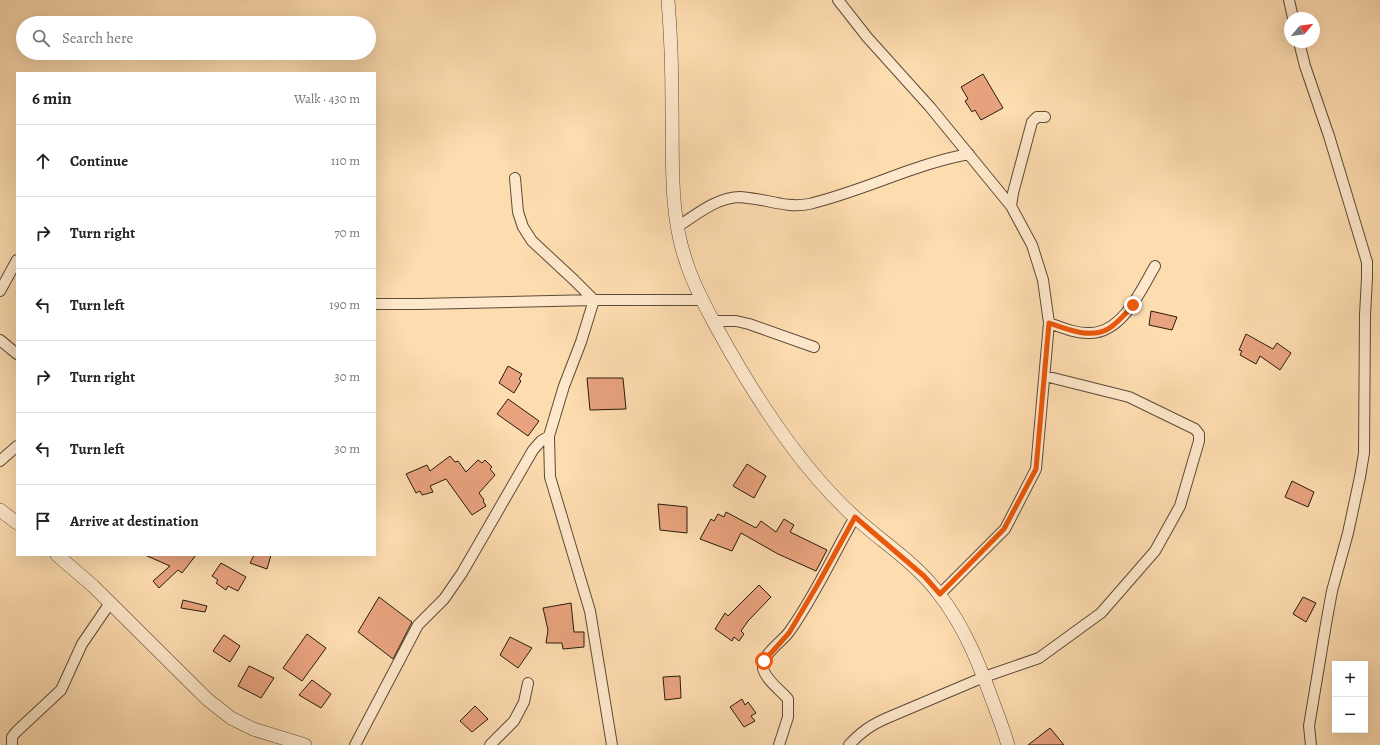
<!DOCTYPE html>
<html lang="en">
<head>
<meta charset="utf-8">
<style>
  :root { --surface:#fff; --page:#f2f2f2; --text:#202124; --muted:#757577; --line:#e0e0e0 }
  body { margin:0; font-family:Alegreya,serif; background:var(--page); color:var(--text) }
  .controls { position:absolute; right:12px; bottom:12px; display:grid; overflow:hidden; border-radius:0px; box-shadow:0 4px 16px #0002 }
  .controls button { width:36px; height:36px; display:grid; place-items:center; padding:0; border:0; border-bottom:1px solid var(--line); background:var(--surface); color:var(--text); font:20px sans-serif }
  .compass { position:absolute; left:1284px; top:12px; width:36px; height:36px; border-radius:50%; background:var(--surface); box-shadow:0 4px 16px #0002; rotate:61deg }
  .stop { position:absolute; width:12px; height:12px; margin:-9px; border:3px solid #ea580c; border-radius:50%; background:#fff }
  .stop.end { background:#ea580c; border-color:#fff; box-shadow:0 1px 4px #0008 }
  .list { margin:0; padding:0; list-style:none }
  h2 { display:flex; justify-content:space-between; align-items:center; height:52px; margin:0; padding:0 16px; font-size:17px }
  h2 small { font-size:13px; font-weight:400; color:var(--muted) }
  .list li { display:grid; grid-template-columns:26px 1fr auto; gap:12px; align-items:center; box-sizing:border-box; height:72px; padding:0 16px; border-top:1px solid var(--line) }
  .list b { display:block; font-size:15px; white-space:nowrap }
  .list em { font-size:13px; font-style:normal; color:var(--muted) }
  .icon { flex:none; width:22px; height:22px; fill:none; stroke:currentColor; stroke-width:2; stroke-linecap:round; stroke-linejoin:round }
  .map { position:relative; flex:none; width:1380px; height:745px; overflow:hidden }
  .search { position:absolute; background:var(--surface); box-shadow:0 4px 16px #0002; left:16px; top:16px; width:360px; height:44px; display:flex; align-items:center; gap:10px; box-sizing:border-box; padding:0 14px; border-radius:22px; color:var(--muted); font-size:15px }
  .panel { position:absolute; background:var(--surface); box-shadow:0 4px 16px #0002; left:16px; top:72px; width:360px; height:484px; border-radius:0px }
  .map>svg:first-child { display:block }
  .building { fill:#e9a37f; stroke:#261b10 }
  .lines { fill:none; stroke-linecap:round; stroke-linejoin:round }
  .minor-casing { stroke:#5c4b38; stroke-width:12 }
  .tertiary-casing { stroke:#5c4b38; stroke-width:14 }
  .minor { stroke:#fee8cb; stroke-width:10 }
  .tertiary { stroke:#fee8cb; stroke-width:13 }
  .route { stroke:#ea580c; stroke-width:5 }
</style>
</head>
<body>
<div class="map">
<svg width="1380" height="745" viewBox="0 0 1380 745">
  <rect width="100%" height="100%" fill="#fddcaf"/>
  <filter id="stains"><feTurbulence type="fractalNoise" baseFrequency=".005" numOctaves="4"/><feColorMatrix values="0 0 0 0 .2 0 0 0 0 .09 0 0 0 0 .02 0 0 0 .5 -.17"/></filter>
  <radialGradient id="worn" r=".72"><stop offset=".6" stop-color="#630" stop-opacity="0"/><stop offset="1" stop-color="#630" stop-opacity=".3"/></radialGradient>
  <path class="building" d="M983,74L1003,108L981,120L975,110L972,112L965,101L968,99L961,87Z
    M1151,311L1177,317L1172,330L1149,325Z
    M1246,334L1273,349L1277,343L1291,353L1280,370L1260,356L1256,364L1240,355L1242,351L1239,350Z
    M508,366L522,374L519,379L521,381L514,393L499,383Z
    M587,378H623L626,409L590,410Z
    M508,399L539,421L528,436L497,414Z
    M450,456L455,462L458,461L466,472L478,460L482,463L485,460L492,467L490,469L495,475L479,493L484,500L483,501L486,506L472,515L446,479L430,486L433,492L422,495L420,491L416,493L406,474L427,465L430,471Z
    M747,464L766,476L754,498L733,486Z
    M1292,481L1314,492L1308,507L1285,497Z
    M658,504L687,507V533L660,530Z
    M726,512L756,528L761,521L776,532L784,519L794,525L790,532L827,550L816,571L778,554L741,533L732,551L700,539L711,519L714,521L718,514L724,517Z
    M145,555H196L182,573L178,570L159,588L153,581L170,566Z
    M254,555H271L267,569L250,563Z
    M221,563L246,577L238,591L228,586L226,590L216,583L218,580L212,576Z
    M759,585L771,597L748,621L741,631L744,634L739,641L734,637L732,641L715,629L725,613L728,616Z
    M379,597L412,622L393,659L358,632Z
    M1303,597L1316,603L1306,622L1293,614Z
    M183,600L207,606L205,612L181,608Z
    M571,603L574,632H584V647L563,649L562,643H546L548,630L543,608Z
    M307,634L326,648L302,681L283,668Z
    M224,635L240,646L230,662L213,651Z
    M510,637L532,648L518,668L500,655Z
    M249,666L274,678L261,698L238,686Z
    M680,676L681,698L665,700L663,677Z
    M312,680L331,694L321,708L299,695Z
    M742,699L745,705L748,702L756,713L751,716L755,721L744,727L730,707Z
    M475,706L488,719L472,732L460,721Z
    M1050,728L1064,745H1028Z"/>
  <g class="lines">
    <defs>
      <path id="minor" d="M838,0L867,37L930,107L1011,206L1032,245L1043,280L1049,323L1036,469L1005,529L940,594
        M1289,0L1293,18
        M1299,42L1305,66L1329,136L1367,262V278L1365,315L1364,453L1360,477L1348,533L1332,591L1326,624L1309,726L1311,745
        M1011,206L1013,193L1032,122L1037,117H1045
        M677,227C696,215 717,197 740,197C749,198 758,199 767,201C781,204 795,207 809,204C864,191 914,164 969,154
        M0,291L17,260
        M375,304H419L594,300H703
        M714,321H736L749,324L814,347
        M1049,323C1063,328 1077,334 1091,333C1123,332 1141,290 1155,266
        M0,340L17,354
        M549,436L550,477L590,611L612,745
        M0,461L17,446
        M12,745V737L16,732L61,690L82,644L110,603
        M355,745L418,625L444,599L462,573L533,450L541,441L549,436L564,386L581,342L594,300L574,280L532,241L523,227L518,212L515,178
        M490,745L514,721L524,702L528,683
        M779,745L788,717V699C781,691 765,679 763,668C761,655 782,642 789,632C815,596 833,555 855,517
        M849,745C861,732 871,725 887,718L984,677L1039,658L1101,613L1155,551L1180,506L1199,441V434L1195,429L1129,397L1045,376"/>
      <path id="tertiary" d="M668,0C671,36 672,71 672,107C673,159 669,215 687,264C694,287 707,309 718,330C752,392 794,458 844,507C875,538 913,559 939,594C965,627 980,666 994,705C999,718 1004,731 1008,745
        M0,510L17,523
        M57,555L93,586L207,699L231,718L253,729L305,745"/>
    </defs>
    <use href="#minor" class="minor-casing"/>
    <use href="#tertiary" class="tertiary-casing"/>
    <use href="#minor" class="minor"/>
    <use href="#tertiary" class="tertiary"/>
  </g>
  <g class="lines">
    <path class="route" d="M764,661L789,633L818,584L855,517L924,576L940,594L1004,529L1036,469L1049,323C1066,329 1090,339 1108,329C1118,323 1125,314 1133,305"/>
  </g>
  <rect width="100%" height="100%" filter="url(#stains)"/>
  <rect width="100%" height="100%" fill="url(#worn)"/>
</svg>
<div class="controls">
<button>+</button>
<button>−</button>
</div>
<svg class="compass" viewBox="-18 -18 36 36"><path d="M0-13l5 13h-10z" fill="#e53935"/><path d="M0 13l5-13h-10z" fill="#757577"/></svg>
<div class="stop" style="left:764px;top:661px"></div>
<div class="stop end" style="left:1133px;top:305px"></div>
<div class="search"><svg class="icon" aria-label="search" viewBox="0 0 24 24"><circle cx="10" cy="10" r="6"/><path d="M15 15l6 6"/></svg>Search here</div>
<section class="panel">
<h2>6 min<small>Walk · 430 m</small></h2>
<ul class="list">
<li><svg class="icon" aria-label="ahead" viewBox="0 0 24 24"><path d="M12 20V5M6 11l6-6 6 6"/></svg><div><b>Continue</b></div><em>110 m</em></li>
<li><svg class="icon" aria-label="right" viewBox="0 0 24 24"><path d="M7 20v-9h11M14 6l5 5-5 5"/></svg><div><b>Turn right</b></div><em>70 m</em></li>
<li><svg class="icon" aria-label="left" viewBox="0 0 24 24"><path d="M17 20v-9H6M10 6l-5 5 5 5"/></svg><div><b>Turn left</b></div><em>190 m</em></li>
<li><svg class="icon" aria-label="right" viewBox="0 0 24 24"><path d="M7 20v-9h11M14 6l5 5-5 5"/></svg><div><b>Turn right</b></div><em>30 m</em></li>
<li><svg class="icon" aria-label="left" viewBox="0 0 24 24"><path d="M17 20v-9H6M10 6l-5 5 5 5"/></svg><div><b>Turn left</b></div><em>30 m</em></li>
<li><svg class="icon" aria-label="arrive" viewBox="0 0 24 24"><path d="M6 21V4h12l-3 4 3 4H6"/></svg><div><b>Arrive at destination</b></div></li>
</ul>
</section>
</div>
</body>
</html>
